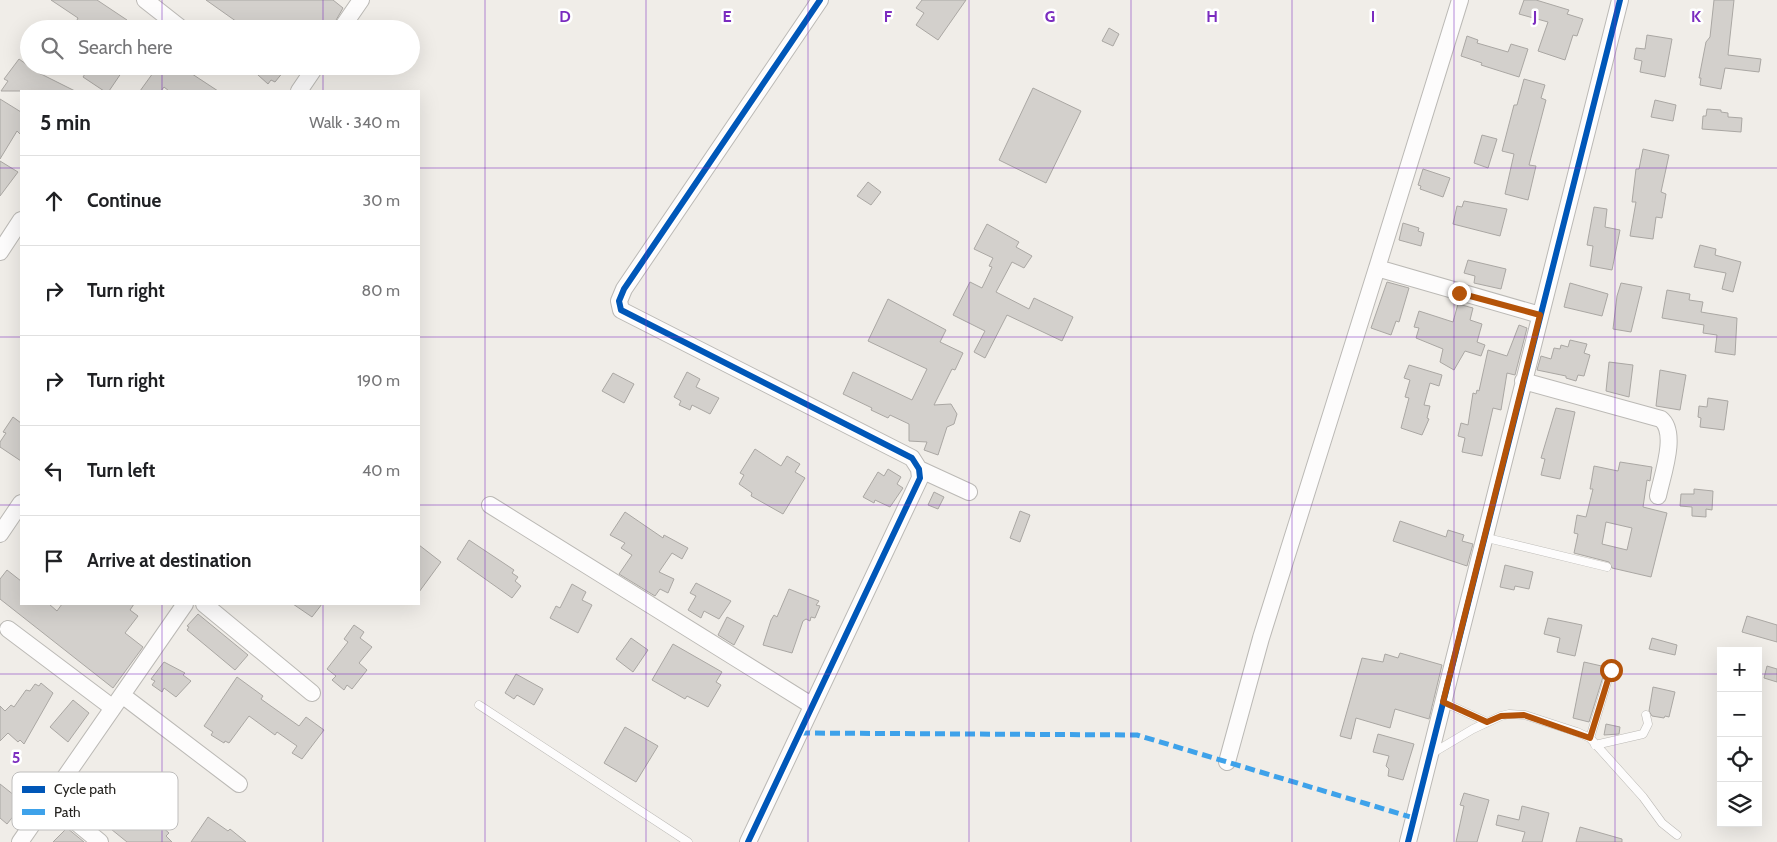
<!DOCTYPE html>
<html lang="en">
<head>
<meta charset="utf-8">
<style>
  :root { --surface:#fff; --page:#f6f6f6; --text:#202124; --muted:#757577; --line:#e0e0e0 }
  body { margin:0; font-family:Cabin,sans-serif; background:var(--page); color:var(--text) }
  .controls { position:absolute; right:15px; bottom:15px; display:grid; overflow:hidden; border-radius:0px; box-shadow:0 5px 20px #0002 }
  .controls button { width:45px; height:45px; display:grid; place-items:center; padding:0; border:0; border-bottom:1px solid var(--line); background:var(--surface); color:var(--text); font:25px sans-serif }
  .stop { position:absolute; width:15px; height:15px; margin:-11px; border:4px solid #b45309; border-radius:50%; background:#fff }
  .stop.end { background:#b45309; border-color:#fff; box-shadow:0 1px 5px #0008 }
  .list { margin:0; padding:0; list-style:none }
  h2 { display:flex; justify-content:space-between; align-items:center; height:65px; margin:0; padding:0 20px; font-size:21px }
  h2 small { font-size:16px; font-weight:400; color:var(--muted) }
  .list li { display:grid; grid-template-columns:32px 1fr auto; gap:15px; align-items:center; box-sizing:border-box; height:90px; padding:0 20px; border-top:1px solid var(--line) }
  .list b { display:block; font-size:19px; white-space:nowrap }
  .list em { font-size:16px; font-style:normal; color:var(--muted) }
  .icon { flex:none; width:28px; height:28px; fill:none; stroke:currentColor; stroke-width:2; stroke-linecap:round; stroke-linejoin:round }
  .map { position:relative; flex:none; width:1777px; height:842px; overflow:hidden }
  .search { position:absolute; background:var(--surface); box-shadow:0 5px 20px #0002; left:20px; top:20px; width:400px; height:55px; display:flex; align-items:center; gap:12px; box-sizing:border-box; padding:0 18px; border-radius:28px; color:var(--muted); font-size:19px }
  .panel { position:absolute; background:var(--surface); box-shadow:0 5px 20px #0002; left:20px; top:90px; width:400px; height:515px; border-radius:0px }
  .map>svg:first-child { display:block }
  .building { fill:#d3d0cc; stroke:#aaa7a3; fill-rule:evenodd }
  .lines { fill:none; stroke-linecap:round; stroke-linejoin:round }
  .lane-casing { stroke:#bbb9b5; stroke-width:9 }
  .street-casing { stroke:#bbb9b5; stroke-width:18 }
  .lane { stroke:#fdfcfc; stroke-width:8 }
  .street { stroke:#fdfcfc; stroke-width:16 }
  .quiet { stroke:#3ea2ea; stroke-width:5; stroke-dasharray:10 5; stroke-linecap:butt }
  .cycleway-casing { stroke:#fff; stroke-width:9 }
  .cycleway { stroke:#0057b8; stroke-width:6 }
  .route { stroke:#b45309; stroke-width:6 }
  .grid { fill:none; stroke:#7b2cbf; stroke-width:1; stroke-opacity:0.55 }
  .key { fill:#fff; stroke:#bebdbc; stroke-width:1 }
  .key-label { font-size:14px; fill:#25231f }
  .grid-label { font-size:16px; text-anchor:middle; font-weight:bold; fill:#7b2cbf; stroke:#fff; stroke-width:5; stroke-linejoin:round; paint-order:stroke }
</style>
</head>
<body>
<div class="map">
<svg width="1777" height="842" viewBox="0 0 1777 842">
  <rect width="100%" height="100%" fill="#f0ede8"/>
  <path class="building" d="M51,0H97L127,20L121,29H89L77,20L78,18Z
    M206,0H333L343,8L331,29H247Z
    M922,0H966L938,40L916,25L924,13L916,8Z
    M1524,0H1536L1569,10L1567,14L1583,19L1577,36L1573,35L1565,60L1538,51L1548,22L1519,14Z
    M1714,0H1734L1728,55L1761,59L1759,72L1725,68L1721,89L1700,85L1701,78H1699L1706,42L1710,37Z
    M1109,28L1119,34L1113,46L1102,41Z
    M1647,35L1672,39L1665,77L1640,72L1642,61L1634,59L1636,48L1645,49Z
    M1467,36L1478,40L1477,43L1508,52L1511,44L1528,49L1519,77L1481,65L1482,63L1461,56Z
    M19,59L37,72L75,91H1L8,81L4,79Z
    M90,66H126L109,91H104L83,77Z
    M158,66H180L218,91H169L164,87L161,91H140Z
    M248,66H288L275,82L271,80L268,84Z
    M1524,79L1545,85L1541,98L1546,100L1529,165L1536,166L1528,200L1505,194L1514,154L1502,151L1514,105H1517Z
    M1033,88L1081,111L1046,183L999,160Z
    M0,99L21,112V135L17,131L0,159Z
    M1655,100L1676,105L1673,121L1651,117Z
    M1707,109L1721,110V112L1728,113V117L1742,118L1741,132L1702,129L1703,116H1706Z
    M1482,135L1497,139L1488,168L1474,163Z
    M1643,149L1669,155L1661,192L1666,194L1662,218L1656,217L1653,239L1630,236L1636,202H1632L1636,169H1639Z
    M0,161L18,172L0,196Z
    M1423,169L1450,178L1443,197L1420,189L1421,186L1418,185Z
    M868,182L881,192L871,205L857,196Z
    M1464,201L1507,209L1500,236L1453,224L1457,206L1462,207Z
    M1594,207L1607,209L1605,227L1620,230L1612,270L1590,266L1593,246L1587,245Z
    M1403,223L1419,228L1418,231L1424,233L1421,246L1399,240Z
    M987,224L1019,242L1016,247L1032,256L1024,268L1012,262L996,292L1029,309L1034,298L1073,317L1062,341L1007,315L985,358L974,352L985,331L953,315L970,282L982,288L992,267L989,266L993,258L974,249Z
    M1700,245L1716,249L1715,255L1741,262L1733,292L1722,289L1726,273L1694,267Z
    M1468,260L1506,269L1501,289L1474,283L1475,276L1464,273Z
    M1387,282L1409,288L1399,322L1396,321L1391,335L1371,328Z
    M1570,283L1608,294L1602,316L1564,307Z
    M1621,283L1642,287L1631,332L1613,329L1617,296Z
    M1667,290L1690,294L1689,300L1703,302L1701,312L1737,318L1735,355L1715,352L1717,335L1703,333L1704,325L1662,318Z
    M888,299L946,330L940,342L963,353L955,370L952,369L934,405L951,404L957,414L954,424L947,427L938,455L924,450L927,442L909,441V424L890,415L888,418L871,410L872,408L843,394L853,372L912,400L927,369L868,341Z
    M1458,304L1473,308L1470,320L1482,324L1477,342L1485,345L1481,356L1465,351L1454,370L1440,362L1443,349L1416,338L1419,328L1414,327L1419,311L1453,322Z
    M1519,325L1527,328L1515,375L1507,373L1501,410L1493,408L1482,456L1462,452L1465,438L1458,436L1461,423L1468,425L1473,393L1476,394L1477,390L1479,391L1488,350L1507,356Z
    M1570,340L1587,344L1584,353L1590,355L1584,376L1578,375L1576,381L1566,378V376L1537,370L1541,356L1551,359L1554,348L1560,349L1561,345L1568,347Z
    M1609,362L1633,365L1629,397L1606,391Z
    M1409,365L1442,375L1439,386L1430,383L1424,405L1430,406L1427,418L1429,419L1422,435L1401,428L1409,398L1405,397L1410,380L1404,378Z
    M1660,370L1686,375L1680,410L1656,406Z
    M687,372L700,379L696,387L719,398L710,414L692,405L690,410L679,405L681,401L674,397Z
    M613,373L634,384L624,403L602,391Z
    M1708,398L1728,401L1724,430L1700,427L1701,418L1698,417L1699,406L1707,407Z
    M1556,408L1575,412L1560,479L1541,475L1545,459L1541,458Z
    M13,417L21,423V461L0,447V442L6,433L3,432Z
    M755,449L781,466L787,456L800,464L795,472L805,478L783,514L751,496L752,493L739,484L744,475L740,473Z
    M1620,462L1652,467L1650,481L1647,480L1643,507L1667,513L1651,577L1612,568L1609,562L1574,553L1578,534L1574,533L1577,515L1586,517L1593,489H1590L1594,466L1618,471ZM1606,522L1632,528L1627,550L1602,544Z
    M888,469L901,477L897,484L903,488L890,507L875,500L874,503L863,497L878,472L884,476Z
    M1694,489L1713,491L1712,510L1706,509V517L1692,516V507L1680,506L1681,494H1694Z
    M934,492L944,497L938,509L928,505Z
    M1020,511L1030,515L1020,542L1010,538Z
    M625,512L663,538L664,535L688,548L682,559L672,553L659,572L674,579L668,593L660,589L655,596L619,574L632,555L621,548L625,543L610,535Z
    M1400,521L1446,537L1448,530L1464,535L1462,541L1473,544L1467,566L1393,541Z
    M469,540L514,570L512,573L518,577L515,581L521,586L512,598L457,559Z
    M419,545L441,562L419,592Z
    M1505,565L1533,572L1529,589L1515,586L1514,590L1500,587Z
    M7,570L21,581V604H49L57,611L62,604H134L130,610L138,616L125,633L143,647L113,688L0,599V579Z
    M696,583L731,601L719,619L704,611L701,618L688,610L696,596L690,593Z
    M572,584L586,592L582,600L592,605L578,633L550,618L556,606L560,608Z
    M789,589L819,601L816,605L820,606L815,618L811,617L810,621L806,619L803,621L792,653L763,645L771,620L774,615L777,617Z
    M293,604H322L312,617Z
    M198,614L248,655L235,670L187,630L189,627L187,626Z
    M1747,616L1777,625V642L1742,632Z
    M727,617L744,626L734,645L718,635Z
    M1548,618L1582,625L1575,656L1557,652L1560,638L1544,634Z
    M354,625L364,632L360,638L372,647L359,663L367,670L352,689L347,685L344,690L332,680L336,676L327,669L348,642L344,639Z
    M631,638L648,650L633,672L616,659Z
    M1652,638L1677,645L1675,655L1649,649Z
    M673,644L722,672L716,682L721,685L708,707L687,696L685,699L652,680Z
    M1400,653L1442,665L1429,719L1395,709L1390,728L1356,718L1351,739L1340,736L1362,658L1383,662L1385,654L1398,658Z
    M164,662L185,673L183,675L191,681L176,697L164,688L162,692L152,685L155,681L151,679Z
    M1584,662L1606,667L1589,722L1573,718Z
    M1767,666L1777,669V682L1764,678Z
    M516,674L543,689L534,705L517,695L514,699L505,693Z
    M237,677L263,696L261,699L299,726L306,717L324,730L302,759L292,753L297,746L277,732L275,735L249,716L229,743L225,741L224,743L211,735L213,732L204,726Z
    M41,683L53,693L24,744L20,740L18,742L8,733L0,741V706L5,711L11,705L14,707L26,690L30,691L35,684L39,686Z
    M1653,687L1675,692L1669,717L1665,716L1664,718L1652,716L1649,711Z
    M73,700L89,713L68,742L50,727Z
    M1606,724L1620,727L1619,734L1604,735Z
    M625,727L658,746L636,782L604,763Z
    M1378,734L1414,744L1403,780L1388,776L1389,769L1386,766L1389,756L1373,752Z
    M91,775L114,796L112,799L129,813L132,809L140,816L144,811L169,833L166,836L172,842H127L106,825L112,817L95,802L93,804L90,801L87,804L79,797L82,794L77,790Z
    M0,784L24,803L7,824L0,818Z
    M1464,793L1489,800L1477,842H1456L1464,806L1460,805Z
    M1522,806L1549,813L1542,842H1522L1525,832L1496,825L1498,815L1519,820Z
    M208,817L228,831L230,829L246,842H191Z
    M1580,827L1622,839V842H1576Z
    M67,828L84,842H53Z"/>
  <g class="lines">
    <defs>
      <path id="lane" d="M1483,537L1607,567
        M1443,702L1487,722
        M479,705L688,842
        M1590,738L1611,669
        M1595,745L1643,734L1648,724L1646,715
        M1431,754L1473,729L1501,716L1509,714L1525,715L1577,732L1590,738L1643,797L1662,823L1677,835"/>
      <path id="street" d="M145,0L182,29
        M1460,0L1377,268L1540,315
        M341,29L361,0
        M299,91L316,66
        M0,252L21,220
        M1523,381L1661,419C1678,433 1662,476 1658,496
        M919,469L969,492
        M490,505L811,705
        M0,534L21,503
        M204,604L312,693
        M8,629L113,708
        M122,695L239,784
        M1227,762L1261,638L1377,268
        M49,800L100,842
        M20,842L185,604
        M748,842L920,478L919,469L912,458L621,310L619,301L624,289L820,0
        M1408,842L1620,0"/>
    </defs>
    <use href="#lane" class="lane-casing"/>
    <use href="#street" class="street-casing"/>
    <use href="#lane" class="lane"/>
    <use href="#street" class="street"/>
    <path class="quiet" d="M800,733L1137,735L1414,818"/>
    <defs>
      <path id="cycleway" d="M748,842L920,478L919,469L912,458L621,310L619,301L624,289L820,0
        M1408,842L1620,0"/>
    </defs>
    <use href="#cycleway" class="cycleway-casing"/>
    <use href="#cycleway" class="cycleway"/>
  </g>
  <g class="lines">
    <path class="route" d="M1459,293L1540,315L1443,702L1487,722L1501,716L1524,715L1590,738L1611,670"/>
  </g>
  <path class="grid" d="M162,0V29M323,0V29M485,0V842M646,0V842M808,0V842M969,0V842M1131,0V842M1292,0V842M1454,0V842M1615,0V842M162,66V91M323,66V91M0,168H21M419,168H1777M0,337H21M419,337H1777M0,505H21M419,505H1777M162,604V842M323,604V842M0,674H1721M1758,674H1777"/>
  <rect x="12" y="772" width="166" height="58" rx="8" class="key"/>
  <rect x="22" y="786" width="23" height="7" fill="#0057b8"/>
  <rect x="22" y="809" width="23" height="6" fill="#3ea2ea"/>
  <g class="key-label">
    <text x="54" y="794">Cycle path</text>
    <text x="54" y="817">Path</text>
  </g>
  <g class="grid-label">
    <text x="565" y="22">D</text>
    <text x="727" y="22">E</text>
    <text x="888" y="22">F</text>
    <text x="1050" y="22">G</text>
    <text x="1212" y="22">H</text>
    <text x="1373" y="22">I</text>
    <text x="1535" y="22">J</text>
    <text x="1696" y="22">K</text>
    <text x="16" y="763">5</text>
  </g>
</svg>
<div class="controls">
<button>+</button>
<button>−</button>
<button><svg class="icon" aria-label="locate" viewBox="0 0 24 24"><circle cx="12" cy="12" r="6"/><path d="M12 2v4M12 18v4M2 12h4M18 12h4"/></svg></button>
<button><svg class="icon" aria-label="layers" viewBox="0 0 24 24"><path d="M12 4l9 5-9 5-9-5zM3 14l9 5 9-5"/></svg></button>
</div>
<div class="stop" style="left:1611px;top:670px"></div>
<div class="stop end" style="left:1459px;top:293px"></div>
<div class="search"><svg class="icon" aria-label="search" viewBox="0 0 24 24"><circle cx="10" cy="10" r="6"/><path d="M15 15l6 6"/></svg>Search here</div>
<section class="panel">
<h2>5 min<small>Walk · 340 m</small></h2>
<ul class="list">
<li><svg class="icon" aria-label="ahead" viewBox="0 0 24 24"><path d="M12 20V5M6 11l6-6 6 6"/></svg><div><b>Continue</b></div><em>30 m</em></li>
<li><svg class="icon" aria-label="right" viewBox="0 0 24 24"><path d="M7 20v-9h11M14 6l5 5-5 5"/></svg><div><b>Turn right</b></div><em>80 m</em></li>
<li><svg class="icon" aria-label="right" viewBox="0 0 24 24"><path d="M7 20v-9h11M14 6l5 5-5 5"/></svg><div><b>Turn right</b></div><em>190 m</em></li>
<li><svg class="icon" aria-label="left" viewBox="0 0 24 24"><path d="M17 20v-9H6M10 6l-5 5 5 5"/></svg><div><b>Turn left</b></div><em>40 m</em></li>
<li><svg class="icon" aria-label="arrive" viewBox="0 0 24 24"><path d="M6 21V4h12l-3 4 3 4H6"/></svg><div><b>Arrive at destination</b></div></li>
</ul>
</section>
</div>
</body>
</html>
